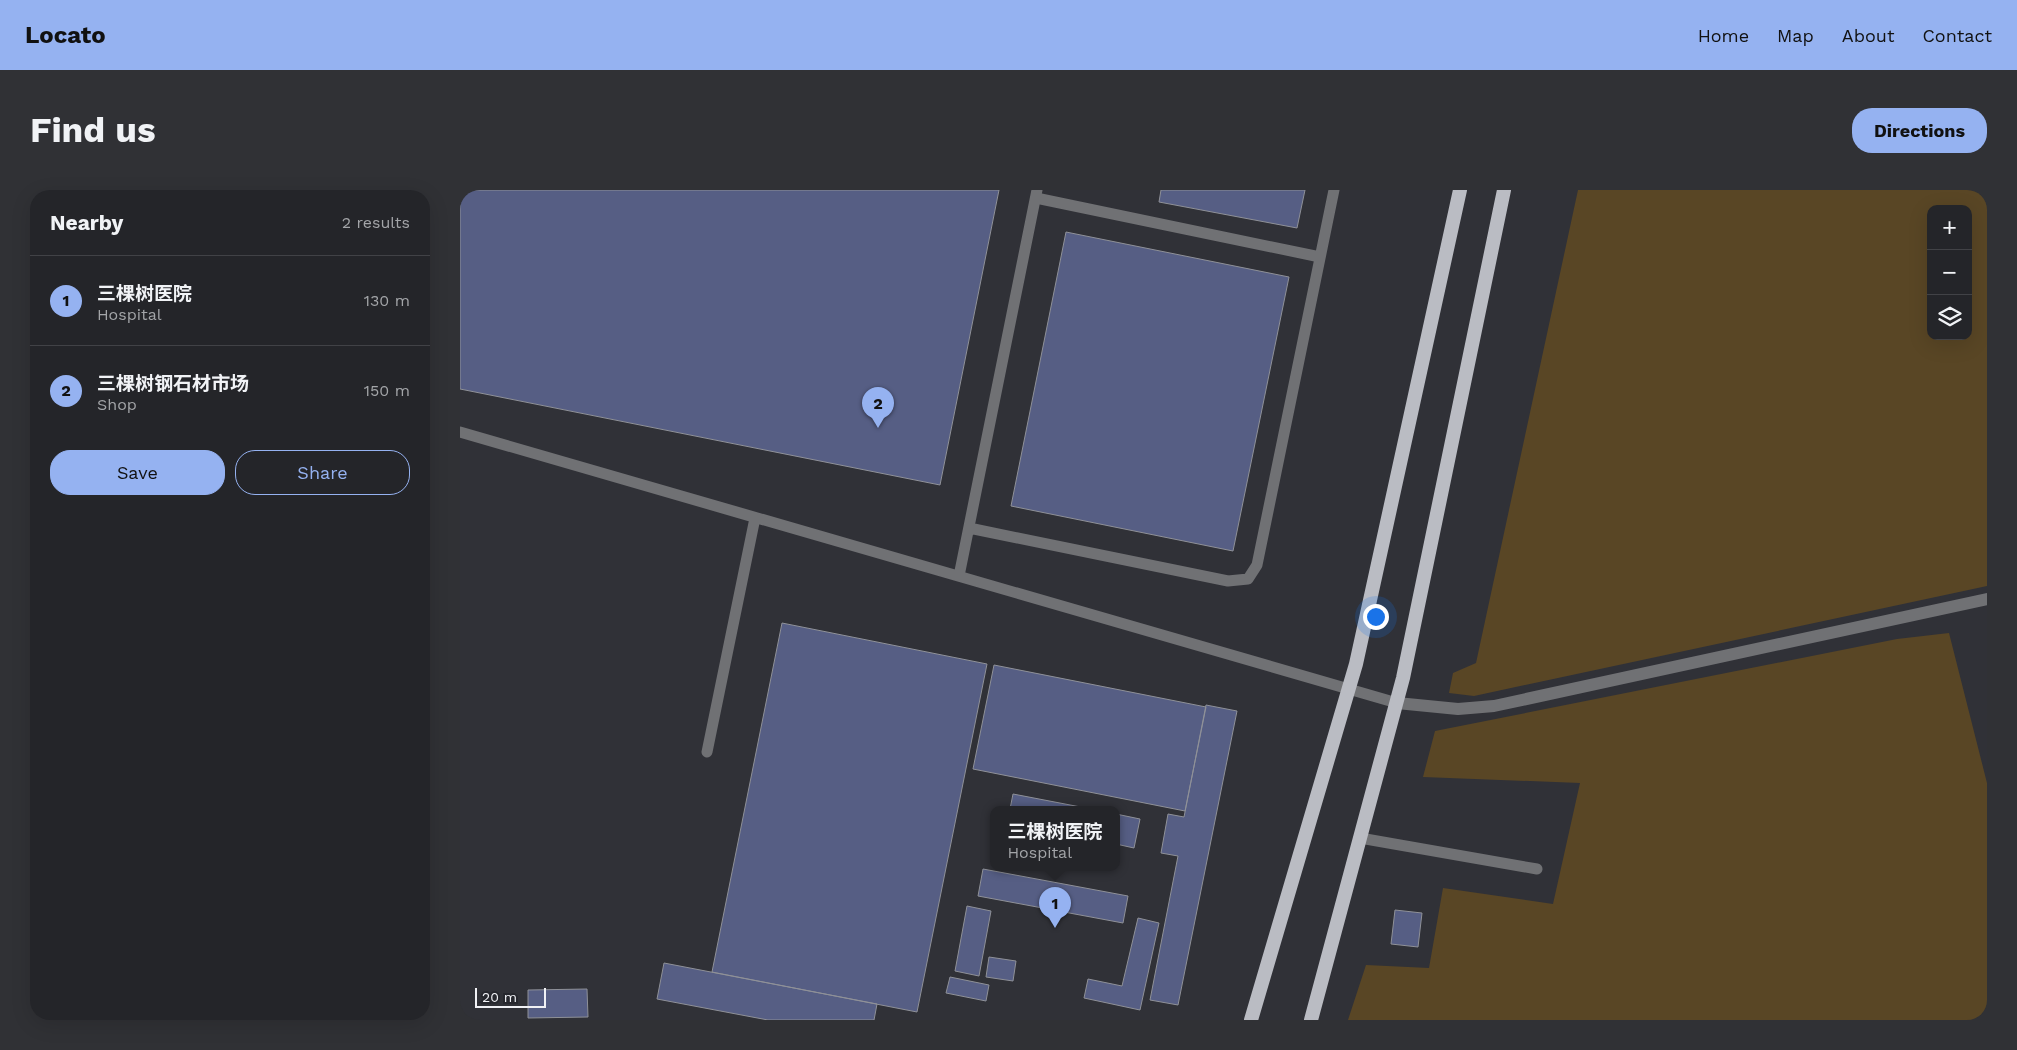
<!DOCTYPE html>
<html lang="en">
<head>
<meta charset="utf-8">
<style>
  :root { --surface:#242529; --page:#303135; --text:#f1f3f6; --muted:#a3a5a8; --line:#414246; --accent:#95b2f1 }
  body { margin:0; font-family:"Work Sans","Noto Sans SC",sans-serif; background:var(--page); color:var(--text) }
  .controls { position:absolute; right:15px; top:15px; display:grid; overflow:hidden; border-radius:10px; box-shadow:0 5px 20px #0002 }
  .controls button { width:45px; height:45px; display:grid; place-items:center; padding:0; border:0; border-bottom:1px solid var(--line); background:var(--surface); color:var(--text); font:25px sans-serif }
  .scale { position:absolute; left:15px; bottom:12px; width:71px; box-sizing:border-box; padding-left:5px; border:2px solid #f0f1f5; border-top:0; font-size:14px; line-height:18px; white-space:nowrap; color:#f0f1f5; -webkit-text-stroke:4px #26272d; paint-order:stroke }
  .you { position:absolute; left:915px; top:426px; width:18px; height:18px; margin:-12px; border:4px solid #fff; border-radius:50%; background:#1a73e8; box-shadow:0 0 0 8px #1a73e833 }
  .badge { display:grid; place-items:center; width:32px; height:32px; border-radius:50%; background:var(--accent); color:#111; font-size:16px; font-weight:700 }
  .pin { position:absolute; translate:-50% -41px; filter:drop-shadow(0 1px 2px #0008) }
  .pin::after { content:''; position:absolute; top:26px; width:18px; height:15px; background:inherit; clip-path:polygon(0 0,100% 0,50% 100%) }
  .popup { position:absolute; left:530px; top:616px; width:130px; height:65px; box-sizing:border-box; display:grid; place-content:center; border-radius:10px; background:var(--surface); filter:drop-shadow(0 1px 4px #0005); font-size:16px; white-space:nowrap; color:var(--muted) }
  .popup b { font-size:19px; color:var(--text) }
  .popup::after { content:''; position:absolute; left:50%; top:100%; margin-left:-10px; border:10px solid transparent; border-top-color:var(--surface) }
  .list { margin:0; padding:0; list-style:none }
  h2 { display:flex; justify-content:space-between; align-items:center; height:65px; margin:0; padding:0 20px; font-size:21px }
  h2 small { font-size:16px; font-weight:400; color:var(--muted) }
  .list li { display:grid; grid-template-columns:32px 1fr auto; gap:15px; align-items:center; box-sizing:border-box; height:90px; padding:0 20px; border-top:1px solid var(--line) }
  .list b { display:block; font-size:19px; white-space:nowrap }
  .list p { margin:0; font-size:16px; white-space:nowrap; color:var(--muted) }
  .list em { font-size:16px; font-style:normal; color:var(--muted) }
  .actions { display:flex; gap:10px; padding:15px 20px }
  .actions a { flex:1; padding:11px 0; border:1px solid var(--accent); border-radius:20px; text-align:center; font-size:18px; color:var(--accent) }
  .actions .main { background:var(--accent); color:#111 }
  .icon { flex:none; width:28px; height:28px; fill:none; stroke:currentColor; stroke-width:2; stroke-linecap:round; stroke-linejoin:round }
  .map { position:relative; flex:none; width:1527px; height:830px; overflow:hidden; border-radius:20px }
  header { display:flex; align-items:center; gap:30px; box-sizing:border-box; height:70px; padding:0 25px; background:var(--accent); color:#111 }
  header strong { font-size:24px }
  nav { display:flex; gap:28px; margin-inline-start:auto; font-size:18px }
  .intro { display:flex; align-items:center; justify-content:space-between; box-sizing:border-box; height:120px; padding:0 30px }
  h1 { margin:0; font-size:35px }
  .button { padding:12px 22px; border-radius:20px; background:var(--accent); color:#111; font-size:18px; font-weight:700 }
  main { display:flex; gap:30px; padding:0 30px }
  aside { flex:1; background:var(--surface); border-radius:20px; box-shadow:0 5px 20px #0002 }
  .map>svg:first-child { display:block }
  .green { fill:#594625; fill-rule:evenodd }
  .building { fill:#565e84; stroke:#8f9198 }
  .lines { fill:none; stroke-linecap:round; stroke-linejoin:round }
  .service { stroke:#707174; stroke-width:11 }
  .minor { stroke:#707174; stroke-width:12 }
  .trunk { stroke:#babcc3; stroke-width:14 }
</style>
</head>
<body>
<header>
<strong>Locato</strong>
<nav><a>Home</a><a>Map</a><a>About</a><a>Contact</a></nav>
</header>
<div class="intro"><h1>Find us</h1><a class="button">Directions</a></div>
<main>
<aside>
<h2>Nearby<small>2 results</small></h2>
<ul class="list">
<li><span class="badge">1</span><div><b>三棵树医院</b><p>Hospital</p></div><em>130 m</em></li>
<li><span class="badge">2</span><div><b>三棵树钢石材市场</b><p>Shop</p></div><em>150 m</em></li>
</ul>
<div class="actions"><a class="main">Save</a><a>Share</a></div>
</aside>
<div class="map">
<svg width="1527" height="830" viewBox="0 0 1527 830">
  <rect width="100%" height="100%" fill="#303137"/>
  <path class="green" d="M1118,0H1527V396L1014,506L989,503L993,483L1016,473ZM1471,19H1508V146H1471Z
    M1489,443L1527,593V830H888L906,775L969,778L983,698L1093,714L1120,593L963,587L975,541L1437,449Z"/>
  <path class="building" d="M0,0H539L480,295L0,199Z
    M701,0H845L837,38L699,12Z
    M606,42L829,87L773,361L551,316Z
    M322,433L527,474L457,822L252,782Z
    M534,475L746,517L725,621L513,579Z
    M746,515L777,521L718,815L690,810L718,666L701,663L708,624L724,627Z
    M553,604L631,619H550Z
    M656,624L680,629L674,658L656,654Z
    M523,679L668,706L663,733L518,706Z
    M507,716L531,721L519,786L495,781Z
    M935,720L962,723L958,757L931,754Z
    M678,728L699,733L680,820L624,808L628,789L662,796Z
    M529,767L556,771L553,791L526,787Z
    M204,773L417,814L414,830H308L197,809Z
    M490,787L529,795L526,811L486,803Z
    M127,799L128,827L68,828V800Z"/>
  <g class="lines">
    <path class="service" d="M576,8L860,67
      M0,242L937,513
      M509,338L768,391L788,389L797,375L874,0
      M499,386L577,0
      M247,562L295,328
      M900,648L1077,679"/>
    <path class="minor" d="M937,513L998,519L1034,516L1527,409"/>
    <path class="trunk" d="M791,830L896,474L1000,0
      M851,830L943,488L1044,0"/>
  </g>
</svg>
<div class="controls">
<button>+</button>
<button>−</button>
<button><svg class="icon" aria-label="layers" viewBox="0 0 24 24"><path d="M12 4l9 5-9 5-9-5zM3 14l9 5 9-5"/></svg></button>
</div>
<div class="scale">20 m</div>
<div class="you"></div>
<div class="pin badge" style="left:595px;top:738px">1</div>
<div class="popup"><b>三棵树医院</b>Hospital</div>
<div class="pin badge" style="left:418px;top:238px">2</div>
</div>
</main>
</body>
</html>
